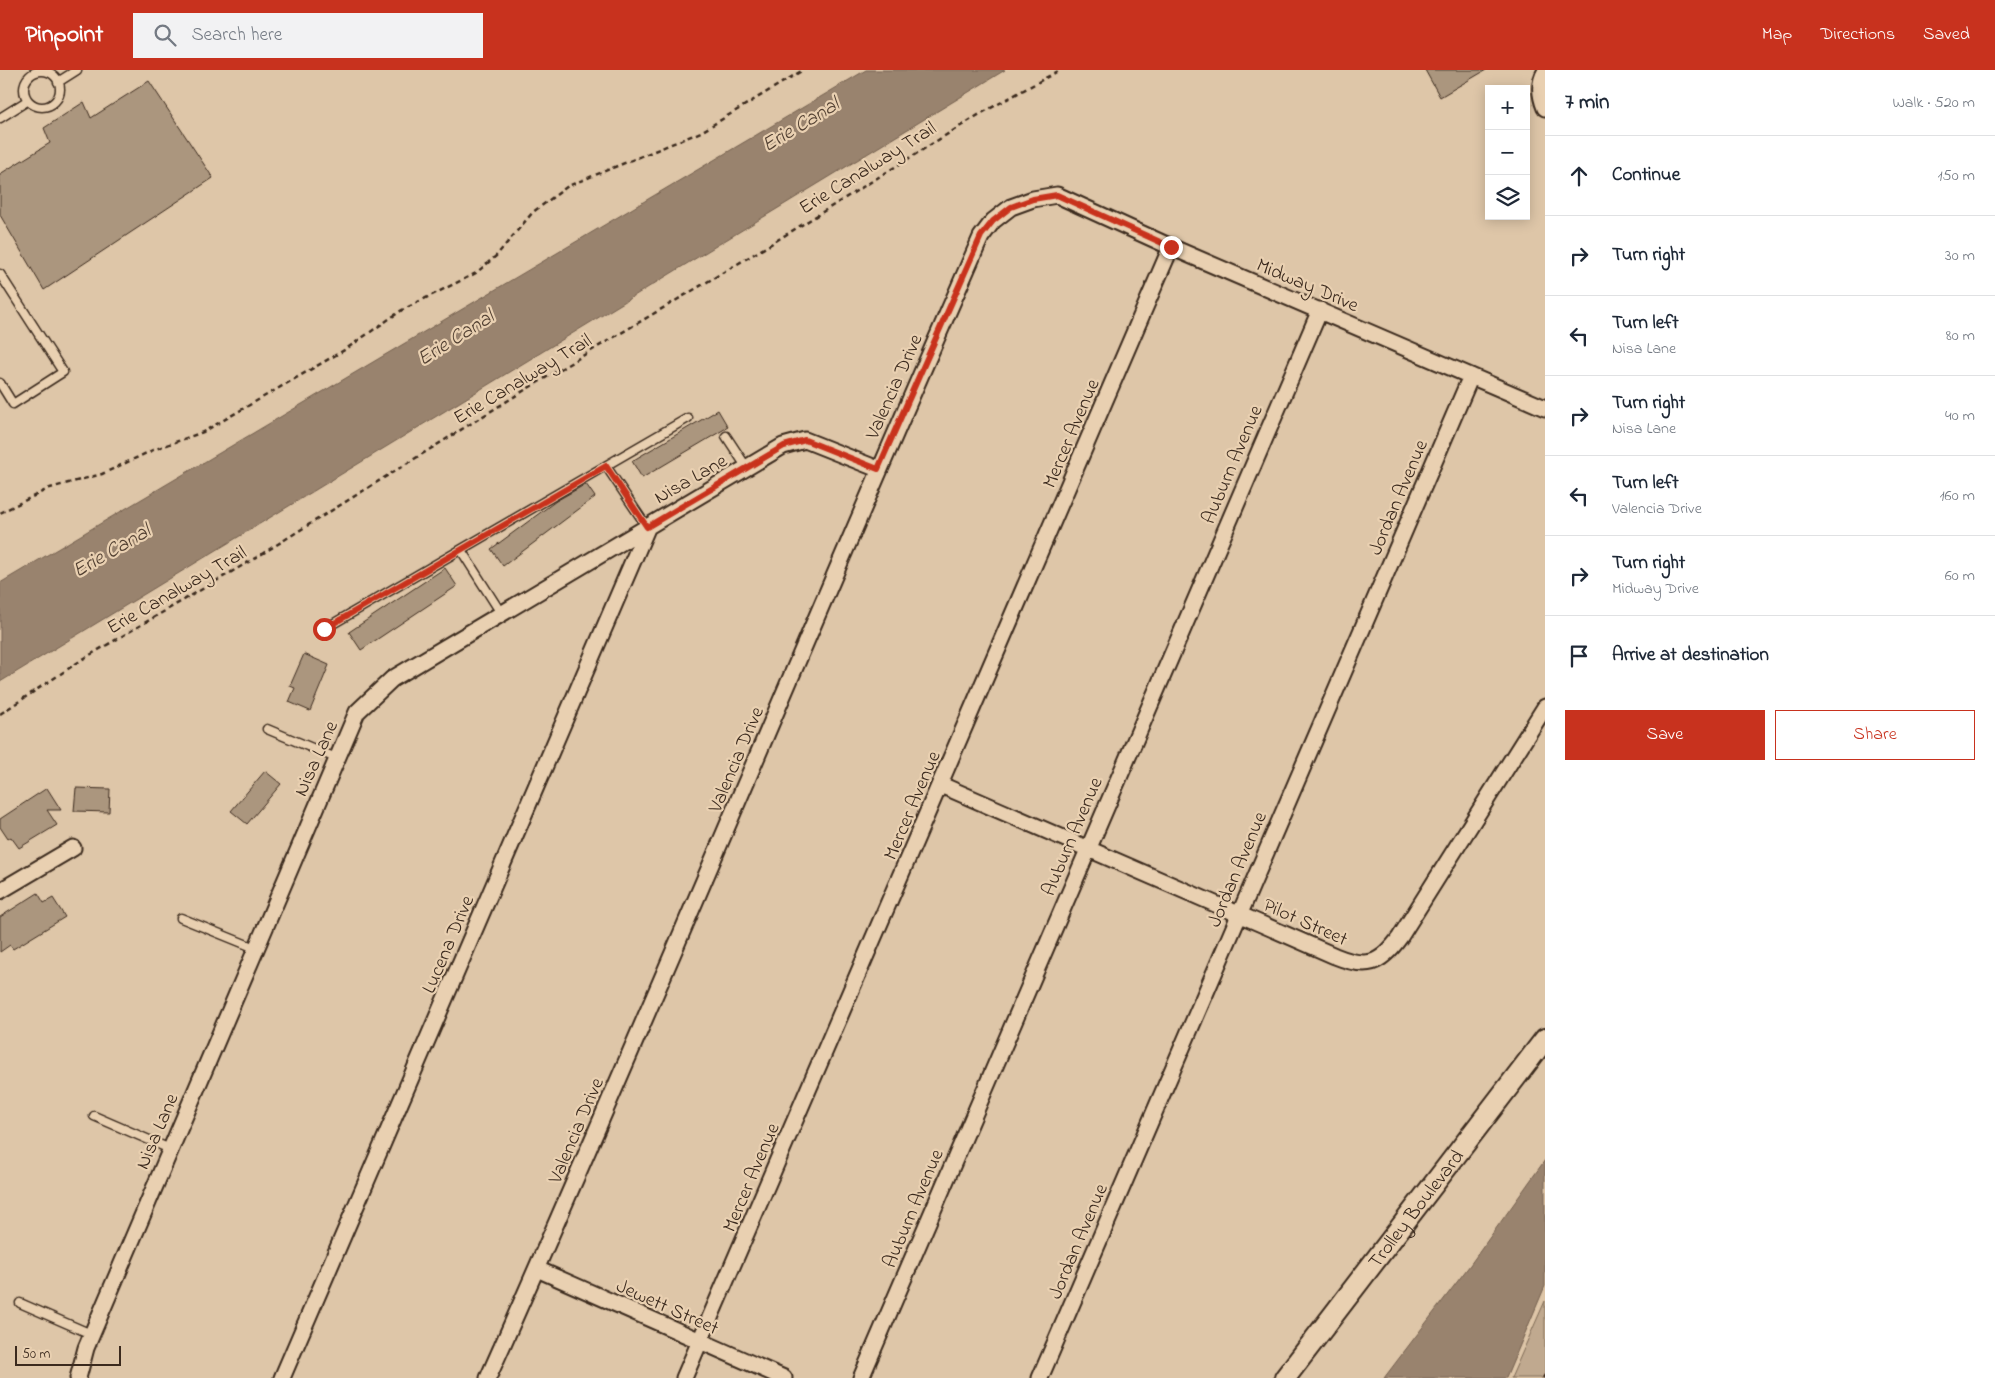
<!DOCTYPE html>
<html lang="en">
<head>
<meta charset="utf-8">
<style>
  :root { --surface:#fff; --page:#f2f2f3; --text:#1f2937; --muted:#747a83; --line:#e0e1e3; --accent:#c8321e }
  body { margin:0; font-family:"Indie Flower",sans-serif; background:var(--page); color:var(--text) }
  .controls { position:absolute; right:15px; top:15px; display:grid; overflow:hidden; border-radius:0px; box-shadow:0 2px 12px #0003 }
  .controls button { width:45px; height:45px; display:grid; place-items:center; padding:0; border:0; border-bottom:1px solid var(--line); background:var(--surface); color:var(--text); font:25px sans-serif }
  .scale { position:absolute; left:15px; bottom:12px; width:106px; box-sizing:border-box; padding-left:5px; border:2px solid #3b2a1e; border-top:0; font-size:14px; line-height:18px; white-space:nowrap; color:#3b2a1e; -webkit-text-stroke:4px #e9d0b1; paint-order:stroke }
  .stop { position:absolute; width:15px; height:15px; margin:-11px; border:4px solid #c8321e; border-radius:50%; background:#fff }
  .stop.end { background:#c8321e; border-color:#fff; box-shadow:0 1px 5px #0008 }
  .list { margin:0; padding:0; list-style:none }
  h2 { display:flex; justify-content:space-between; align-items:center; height:65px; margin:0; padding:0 20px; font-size:21px }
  h2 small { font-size:16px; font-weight:400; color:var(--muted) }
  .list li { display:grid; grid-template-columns:32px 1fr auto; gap:15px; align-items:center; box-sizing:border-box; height:80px; padding:0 20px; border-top:1px solid var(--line) }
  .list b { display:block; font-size:19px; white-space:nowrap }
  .list p { margin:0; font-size:16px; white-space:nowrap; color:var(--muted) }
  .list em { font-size:16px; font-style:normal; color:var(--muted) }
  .actions { display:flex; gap:10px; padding:15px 20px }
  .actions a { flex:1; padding:11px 0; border:1px solid var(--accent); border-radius:0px; text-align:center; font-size:18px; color:var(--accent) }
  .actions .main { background:var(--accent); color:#fff }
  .icon { flex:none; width:28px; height:28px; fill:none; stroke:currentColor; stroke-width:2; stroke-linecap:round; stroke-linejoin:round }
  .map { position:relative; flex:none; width:1545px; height:1308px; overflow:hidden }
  header { display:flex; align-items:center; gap:30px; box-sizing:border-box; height:70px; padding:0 25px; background:var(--accent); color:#fff }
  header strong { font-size:24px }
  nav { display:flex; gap:28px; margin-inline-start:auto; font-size:18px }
  .search { width:350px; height:45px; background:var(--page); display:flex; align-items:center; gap:12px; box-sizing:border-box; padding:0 18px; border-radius:0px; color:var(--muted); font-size:19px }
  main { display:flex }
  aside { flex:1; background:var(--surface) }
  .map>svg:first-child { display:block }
  .green { fill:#c0a98f; stroke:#7e6a56 }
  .water { fill:#99836e; stroke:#735f4e }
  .building { fill:#ab967e; stroke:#3b2a1e }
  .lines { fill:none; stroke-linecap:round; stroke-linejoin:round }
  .lane-casing { stroke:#3b2a1e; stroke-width:11 }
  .street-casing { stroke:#3b2a1e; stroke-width:19 }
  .secondary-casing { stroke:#3b2a1e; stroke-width:24 }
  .path { stroke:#3b2a1e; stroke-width:2.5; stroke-dasharray:5 4; stroke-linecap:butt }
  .lane { stroke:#e9d0b1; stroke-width:8 }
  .street { stroke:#e9d0b1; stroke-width:15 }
  .secondary { stroke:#e9d0b1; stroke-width:20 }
  .route { stroke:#c8321e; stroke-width:6 }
  .labels { text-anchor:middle; stroke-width:4.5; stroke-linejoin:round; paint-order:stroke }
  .street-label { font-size:20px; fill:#3b2a1e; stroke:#e9d0b1 }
  .water-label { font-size:21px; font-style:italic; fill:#524032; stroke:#e9d0b1 }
</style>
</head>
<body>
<header>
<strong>Pinpoint</strong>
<div class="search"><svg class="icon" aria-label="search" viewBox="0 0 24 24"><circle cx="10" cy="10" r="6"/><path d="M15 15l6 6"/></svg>Search here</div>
<nav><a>Map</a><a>Directions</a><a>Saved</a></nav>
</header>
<main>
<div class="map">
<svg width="1545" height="1308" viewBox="0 0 1545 1308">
  <rect width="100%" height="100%" fill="#dec6a8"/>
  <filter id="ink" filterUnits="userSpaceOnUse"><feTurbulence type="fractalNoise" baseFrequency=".02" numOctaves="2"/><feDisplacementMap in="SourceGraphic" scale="10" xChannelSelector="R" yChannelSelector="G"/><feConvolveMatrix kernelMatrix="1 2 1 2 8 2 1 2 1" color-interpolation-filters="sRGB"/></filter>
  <g filter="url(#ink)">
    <path class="green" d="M1545,1231V1308H1511Z"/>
    <path class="water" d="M866,0H1005L0,612V513Z
      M1545,1090V1216L1506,1308H1384L1470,1195Z"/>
    <path class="building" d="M1425,0H1486L1440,27Z
      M149,11L213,108L44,220L0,145V104L50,73L44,58L84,32L91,48Z
      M718,340L728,357L642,408L632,391Z
      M586,414L595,427L503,496L491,479L556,431Z
      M445,498L457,516L361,580L349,562Z
      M304,584L329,595L310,641L289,632L295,618L290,616Z
      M265,701L281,714L247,754L231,741Z
      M47,718L61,740H47L57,755L19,778L11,767L8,769L0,757V749Z
      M76,718L110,719L109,742L74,741Z
      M38,823L44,833L53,828L65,847L13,879L10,875L0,882V847Z"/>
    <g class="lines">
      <defs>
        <path id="lane" d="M24 19a18 18 0 1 1 36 0a18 18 0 1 1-36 0Z
          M58,12L77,0
          M0,48L27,31
          M0,204L63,302L13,334L0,313
          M726,366L747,398
          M606,396L647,457
          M461,480L501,543
          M324,559L688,348
          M267,659L336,688
          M181,848L255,878
          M94,1046L170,1079
          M20,1233L91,1264"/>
        <path id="street" d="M1545,2C1538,14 1540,26 1545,38
          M941,715L1335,886C1367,899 1380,895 1400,867L1545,637
          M0,821L73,778
          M537,1199L784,1308
          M78,1308L86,1278L357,642L392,609L783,376L805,370L878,399
          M282,1308L648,456
          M488,1308C657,929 814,546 981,167L993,151L1011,137L1033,129L1057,125L1171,177L1545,338
          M684,1308L1171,177
          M861,1308L1320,240
          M1040,1308L1471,306"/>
        <g id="secondary">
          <path id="s1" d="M1285,1308L1545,969"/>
        </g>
      </defs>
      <use href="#lane" class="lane-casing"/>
      <use href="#street" class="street-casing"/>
      <use href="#secondary" class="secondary-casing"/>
      <path class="path" d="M0,443L50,418L102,404L153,380L203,362L346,279L402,240L476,203L496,186L533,142L568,116L701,62L803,0
        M0,644L83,589L257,487L520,323L771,174L980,44L1060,0
        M1543,1308L1545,1305"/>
      <use href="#lane" class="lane"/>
      <use href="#street" class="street"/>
      <use href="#secondary" class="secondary"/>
    </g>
  </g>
  <g class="lines" filter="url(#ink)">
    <path class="route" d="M324,559L606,396L647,457L784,376L805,370L878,399L981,166L993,151L1011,137L1033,129L1057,125L1171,177"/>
  </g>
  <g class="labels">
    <g class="street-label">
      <text transform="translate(867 97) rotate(-32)" y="7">Erie Canalway Trail</text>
      <text transform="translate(1308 214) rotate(23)" y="7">Midway Drive</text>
      <text transform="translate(522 308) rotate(-31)" y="7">Erie Canalway Trail</text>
      <text transform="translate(893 316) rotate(-66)" y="7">Valencia Drive</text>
      <text transform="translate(1070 363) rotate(-67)" y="7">Mercer Avenue</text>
      <text transform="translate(1231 394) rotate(-67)" y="7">Auburn Avenue</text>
      <text transform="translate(690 408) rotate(-30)" y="7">Nisa Lane</text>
      <text transform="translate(1397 427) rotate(-67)" y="7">Jordan Avenue</text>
      <text transform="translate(176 519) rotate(-30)" y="7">Erie Canalway Trail</text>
      <text transform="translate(315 688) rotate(-66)" y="7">Nisa Lane</text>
      <text transform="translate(735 689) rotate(-67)" y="7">Valencia Drive</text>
      <text transform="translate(911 735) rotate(-67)" y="7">Mercer Avenue</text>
      <text transform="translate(1071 766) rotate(-67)" y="7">Auburn Avenue</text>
      <text transform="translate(1236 799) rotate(-67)" y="7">Jordan Avenue</text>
      <text transform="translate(1306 851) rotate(24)" y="7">Pilot Street</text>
      <text transform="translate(447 874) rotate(-67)" y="7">Lucena Drive</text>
      <text transform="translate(575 1060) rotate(-67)" y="7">Valencia Drive</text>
      <text transform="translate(156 1061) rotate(-67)" y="7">Nisa Lane</text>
      <text transform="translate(750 1107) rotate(-67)" y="7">Mercer Avenue</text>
      <text transform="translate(912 1138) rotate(-67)" y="7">Auburn Avenue</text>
      <text dy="7" stroke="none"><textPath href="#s1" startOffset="214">Trolley Boulevard</textPath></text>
      <text transform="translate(1077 1171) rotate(-67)" y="7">Jordan Avenue</text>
      <text transform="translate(668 1236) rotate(24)" y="7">Jewett Street</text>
    </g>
    <g class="water-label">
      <text transform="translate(800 54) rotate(-31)" y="7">Erie Canal</text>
      <text transform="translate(455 267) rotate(-32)" y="7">Erie Canal</text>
      <text transform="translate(111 480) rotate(-30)" y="7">Erie Canal</text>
    </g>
  </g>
</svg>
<div class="controls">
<button>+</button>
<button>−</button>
<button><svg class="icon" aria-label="layers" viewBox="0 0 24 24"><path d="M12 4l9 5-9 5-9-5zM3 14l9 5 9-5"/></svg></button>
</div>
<div class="scale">50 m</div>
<div class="stop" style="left:324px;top:559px"></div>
<div class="stop end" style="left:1171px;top:177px"></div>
</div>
<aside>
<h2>7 min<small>Walk · 520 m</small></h2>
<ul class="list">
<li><svg class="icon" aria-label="ahead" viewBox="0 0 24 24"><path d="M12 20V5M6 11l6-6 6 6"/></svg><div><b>Continue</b></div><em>150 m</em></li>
<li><svg class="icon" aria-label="right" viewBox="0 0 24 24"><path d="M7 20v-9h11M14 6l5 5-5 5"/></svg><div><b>Turn right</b></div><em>30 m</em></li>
<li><svg class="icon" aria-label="left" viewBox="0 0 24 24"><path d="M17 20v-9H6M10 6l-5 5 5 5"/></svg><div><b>Turn left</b><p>Nisa Lane</p></div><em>80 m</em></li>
<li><svg class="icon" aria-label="right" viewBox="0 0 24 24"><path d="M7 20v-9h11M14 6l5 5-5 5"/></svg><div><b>Turn right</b><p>Nisa Lane</p></div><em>40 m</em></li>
<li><svg class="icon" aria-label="left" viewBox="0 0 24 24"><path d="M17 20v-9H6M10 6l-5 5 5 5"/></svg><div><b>Turn left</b><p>Valencia Drive</p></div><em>160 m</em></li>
<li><svg class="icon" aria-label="right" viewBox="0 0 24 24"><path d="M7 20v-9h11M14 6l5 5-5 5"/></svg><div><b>Turn right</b><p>Midway Drive</p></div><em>60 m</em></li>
<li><svg class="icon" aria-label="arrive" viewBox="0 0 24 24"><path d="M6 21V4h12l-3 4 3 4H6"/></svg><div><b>Arrive at destination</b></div></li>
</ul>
<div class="actions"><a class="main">Save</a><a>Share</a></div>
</aside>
</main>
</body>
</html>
